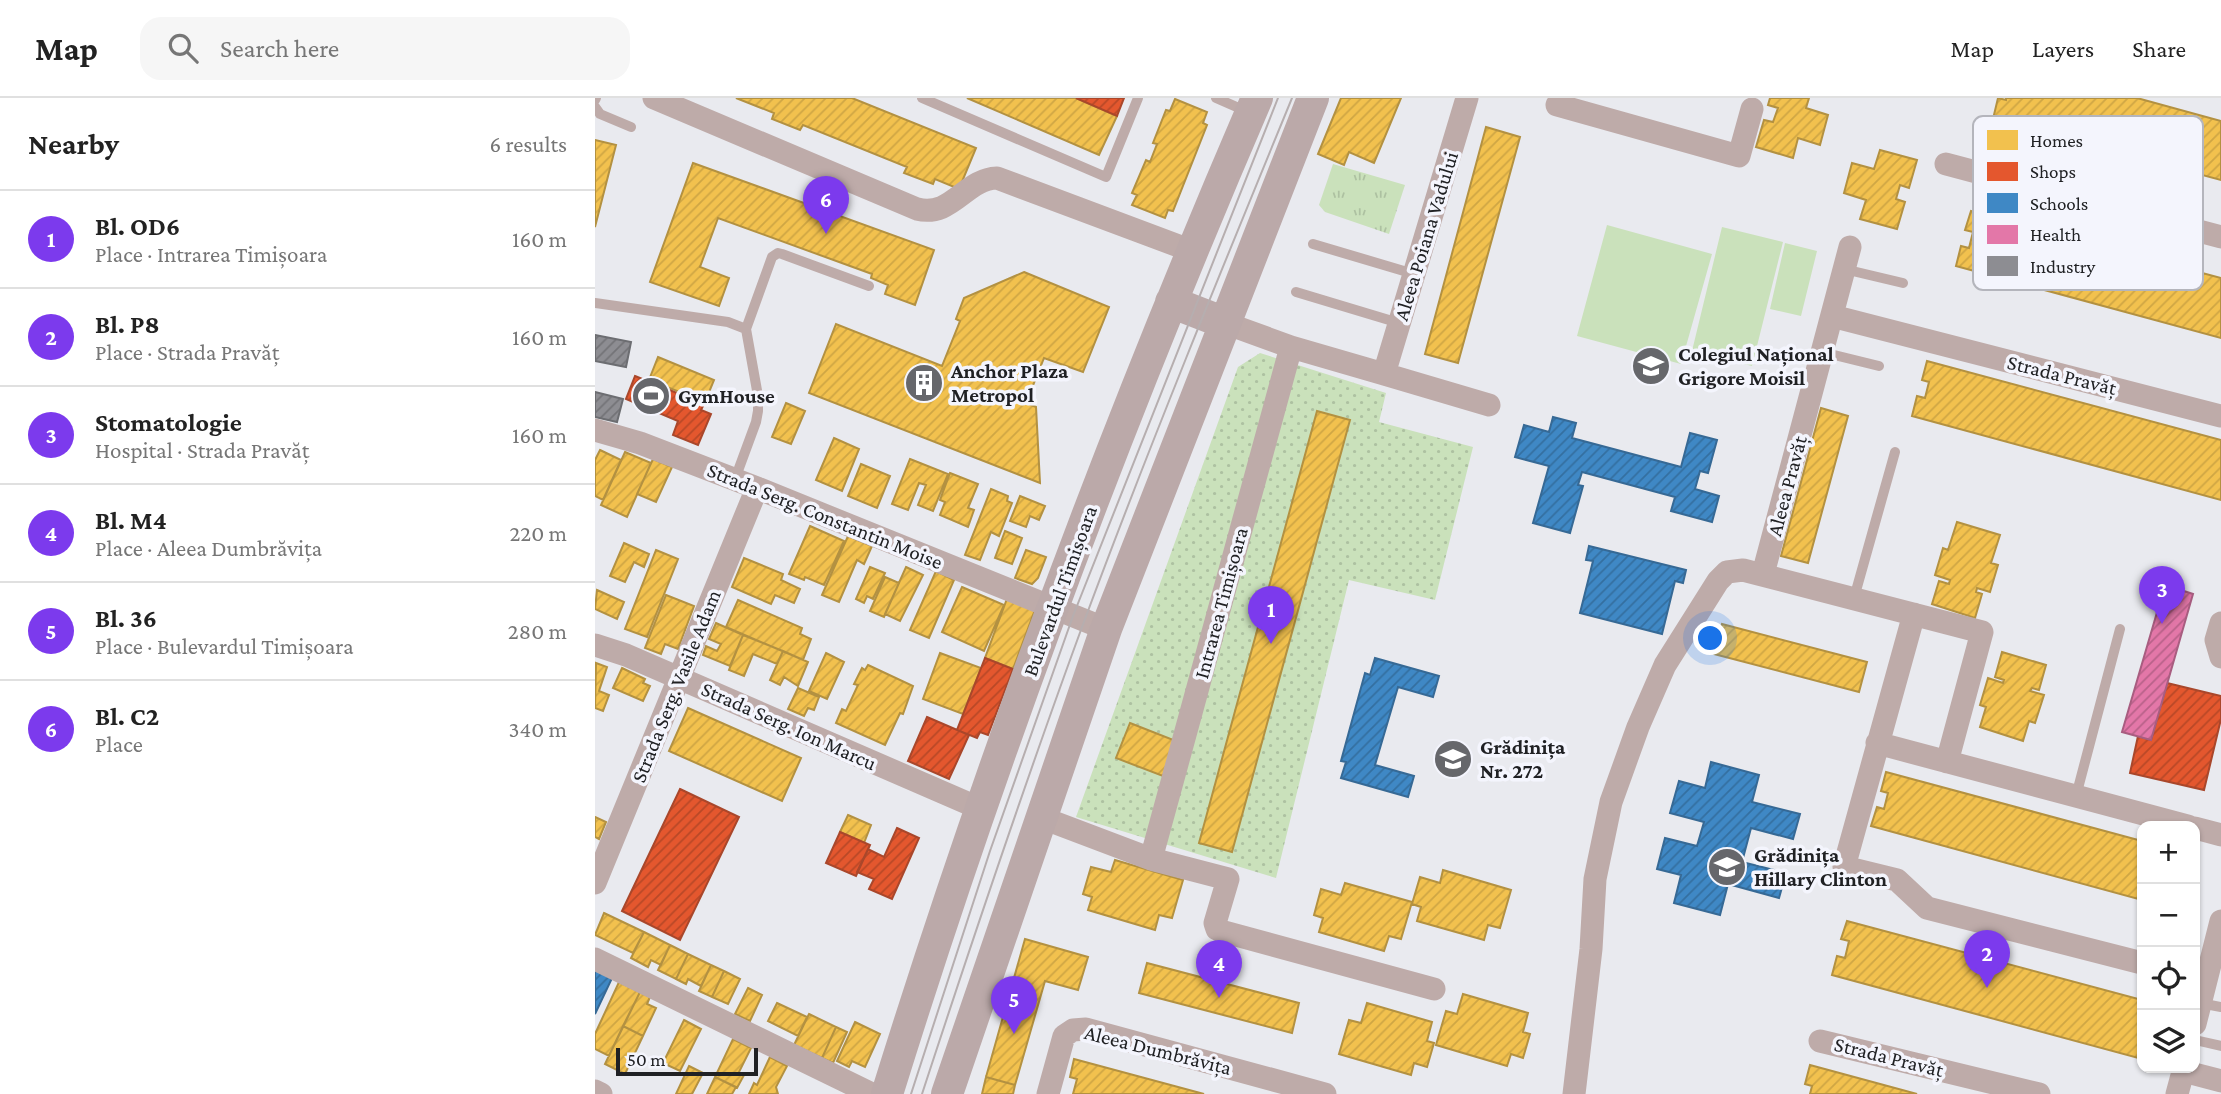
<!DOCTYPE html>
<html lang="en">
<head>
<meta charset="utf-8">
<style>
  :root { --surface:#fff; --page:#f6f6f6; --text:#222; --muted:#767676; --line:#e0e0e0; --accent:#7c3aed }
  body { margin:0; font-family:"Crimson Pro",serif; background:var(--page); color:var(--text) }
  .controls { position:absolute; right:21px; bottom:21px; display:grid; overflow:hidden; border-radius:14px; box-shadow:0 2px 5px #0004 }
  .controls button { width:63px; height:63px; display:grid; place-items:center; padding:0; border:0; border-bottom:2px solid var(--line); background:var(--surface); color:var(--text); font:35px sans-serif }
  .scale { position:absolute; left:21px; bottom:18px; width:142px; box-sizing:border-box; padding-left:7px; border:4px solid #202124; border-top:0; font-size:19px; line-height:24px; white-space:nowrap; color:#202124; -webkit-text-stroke:5px #f4f5fd; paint-order:stroke }
  .you { position:absolute; left:1116px; top:541px; width:24px; height:24px; margin:-18px; border:5px solid #fff; border-radius:50%; background:#1a73e8; box-shadow:0 0 0 10px #1a73e833 }
  .badge { display:grid; place-items:center; width:46px; height:46px; border-radius:50%; background:var(--accent); color:#fff; font-size:23px; font-weight:700 }
  .pin { position:absolute; translate:-50% -58px; filter:drop-shadow(0 2px 4px #0008) }
  .pin::after { content:''; position:absolute; top:37px; width:24px; height:21px; background:inherit; clip-path:polygon(0 0,100% 0,50% 100%) }
  .list { margin:0; padding:0; list-style:none }
  h2 { display:flex; justify-content:space-between; align-items:center; height:91px; margin:0; padding:0 28px; font-size:30px }
  h2 small { font-size:23px; font-weight:400; color:var(--muted) }
  .list li { display:grid; grid-template-columns:46px 1fr auto; gap:21px; align-items:center; box-sizing:border-box; height:98px; padding:0 28px; border-top:2px solid var(--line) }
  .list b { display:block; font-size:26px; white-space:nowrap }
  .list p { margin:0; font-size:23px; white-space:nowrap; color:var(--muted) }
  .list em { font-size:23px; font-style:normal; color:var(--muted) }
  .icon { flex:none; width:38px; height:38px; fill:none; stroke:currentColor; stroke-width:2; stroke-linecap:round; stroke-linejoin:round }
  .map { position:relative; flex:none; width:1626px; height:996px; overflow:hidden }
  header { display:flex; align-items:center; gap:42px; box-sizing:border-box; height:98px; padding:0 35px; background:var(--surface); border-bottom:2px solid var(--line) }
  header strong { font-size:33px }
  nav { display:flex; gap:38px; margin-inline-start:auto; font-size:24px }
  .search { width:490px; height:63px; background:var(--page); display:flex; align-items:center; gap:18px; box-sizing:border-box; padding:0 24px; border-radius:21px; color:var(--muted); font-size:26px }
  main { display:flex }
  aside { flex:1; background:var(--surface) }
  .map>svg:first-child { display:block }
  .grass { fill:url(#grass-dots) }
  .park { fill:url(#park-tufts) }
  .pitch { fill:#cae1bb }
  .homes { fill:url(#homes-hatch); stroke:#b39141; stroke-width:2 }
  .shops { fill:url(#shops-hatch); stroke:#a9472b; stroke-width:2 }
  .schools { fill:url(#schools-hatch); stroke:#366995; stroke-width:2 }
  .health { fill:url(#health-hatch); stroke:#a85d80; stroke-width:2 }
  .industry { fill:url(#industry-hatch); stroke:#6c6d71; stroke-width:2 }
  .lines { fill:none; stroke-linecap:round; stroke-linejoin:round }
  .service { stroke:#beaba9; stroke-width:10 }
  .minor { stroke:#beaba9; stroke-width:23 }
  .secondary { stroke:#bba9a9; stroke-width:32 }
  .tram { stroke:#b6aeaf; stroke-width:2 }
  .labels { text-anchor:middle; stroke-width:7; stroke-linejoin:round; paint-order:stroke }
  .street-label { font-size:21px; fill:#202124; stroke:#f4f5fd }
  .poi-label { font-size:21px; font-weight:bold; fill:#202124; stroke:#f4f5fd; text-anchor:start }
  .key { fill:#f4f5fd; stroke:#b4b5bc; stroke-width:2 }
  .key-label { font-size:19px; fill:#202124 }
</style>
</head>
<body>
<header>
<strong>Map</strong>
<div class="search"><svg class="icon" aria-label="search" viewBox="0 0 24 24"><circle cx="10" cy="10" r="6"/><path d="M15 15l6 6"/></svg>Search here</div>
<nav><a>Map</a><a>Layers</a><a>Share</a></nav>
</header>
<main>
<aside>
<h2>Nearby<small>6 results</small></h2>
<ul class="list">
<li><span class="badge">1</span><div><b>Bl. OD6</b><p>Place · Intrarea Timișoara</p></div><em>160 m</em></li>
<li><span class="badge">2</span><div><b>Bl. P8</b><p>Place · Strada Pravăț</p></div><em>160 m</em></li>
<li><span class="badge">3</span><div><b>Stomatologie</b><p>Hospital · Strada Pravăț</p></div><em>160 m</em></li>
<li><span class="badge">4</span><div><b>Bl. M4</b><p>Place · Aleea Dumbrăvița</p></div><em>220 m</em></li>
<li><span class="badge">5</span><div><b>Bl. 36</b><p>Place · Bulevardul Timișoara</p></div><em>280 m</em></li>
<li><span class="badge">6</span><div><b>Bl. C2</b><p>Place</p></div><em>340 m</em></li>
</ul>
</aside>
<div class="map">
<svg width="1626" height="996" viewBox="0 0 1626 996">
  <defs>
    <pattern id="grass-dots" width="8" height="8" patternUnits="userSpaceOnUse" patternTransform="scale(1.75)"><rect width="8" height="8" fill="#cae1bb"/><path d="M2 2h.1M6 6h.1" fill="none" stroke="#adc1a1" stroke-width="1.8" stroke-linecap="round"/></pattern>
    <pattern id="park-tufts" width="24" height="20" patternUnits="userSpaceOnUse" patternTransform="scale(1.75)"><rect width="24" height="20" fill="#cae1bb"/><path d="M3 7l-1-3M5 7V3M7 7l1-3M15 17l-1-3M17 17v-4M19 17l1-3" fill="none" stroke="#adc1a1"/></pattern>
    <pattern id="homes-hatch" width="6" height="6" patternUnits="userSpaceOnUse" patternTransform="scale(1.75)"><rect width="6" height="6" fill="#f2c14e"/><path d="M-1 1l2-2M0 6l6-6M5 7l2-2" fill="none" stroke="#cfa644"/></pattern>
    <pattern id="shops-hatch" width="6" height="6" patternUnits="userSpaceOnUse" patternTransform="scale(1.75)"><rect width="6" height="6" fill="#e4572e"/><path d="M-1 1l2-2M0 6l6-6M5 7l2-2" fill="none" stroke="#b84827"/></pattern>
    <pattern id="schools-hatch" width="6" height="6" patternUnits="userSpaceOnUse" patternTransform="scale(1.75)"><rect width="6" height="6" fill="#3f88c5"/><path d="M-1 1l2-2M0 6l6-6M5 7l2-2" fill="none" stroke="#346fa0"/></pattern>
    <pattern id="health-hatch" width="6" height="6" patternUnits="userSpaceOnUse" patternTransform="scale(1.75)"><rect width="6" height="6" fill="#e377a8"/><path d="M-1 1l2-2M0 6l6-6M5 7l2-2" fill="none" stroke="#b86189"/></pattern>
    <pattern id="industry-hatch" width="6" height="6" patternUnits="userSpaceOnUse" patternTransform="scale(1.75)"><rect width="6" height="6" fill="#8d8d92"/><path d="M-1 1l2-2M0 6l6-6M5 7l2-2" fill="none" stroke="#737377"/></pattern>
  </defs>
  <rect width="100%" height="100%" fill="#e9eaef"/>
  <path class="grass" d="M665,255L791,295L784,324L878,349L840,502L754,482L681,780L481,719L643,269Z"/>
  <path class="park" d="M738,66L810,87L794,136L730,114L724,107Z"/>
  <path class="pitch" d="M1012,127L1117,156L1086,266L982,238Z
    M1127,129L1188,144L1157,268L1097,253Z
    M1190,145L1222,153L1206,218L1175,211Z"/>
  <path class="homes" d="M141,0H257L381,50L364,91L340,81L338,86L309,75L312,69L208,27L205,32L177,21L179,15Z
    M372,0H481L522,18L504,57Z
    M746,0H806L779,65L754,54L749,67L723,56Z
    M1175,0H1214L1211,10L1233,17L1225,47L1203,40L1198,60L1161,49L1169,22L1178,24L1183,10L1173,7Z
    M1403,0L1411,2V0H1542L1626,23V82L1398,21Z
    M580,1L612,14L608,25L612,27L578,113L573,112L570,120L537,107L542,97L537,95L551,62L555,64L562,46L558,45L571,12L575,13Z
    M891,29L925,39L863,265L830,256Z
    M0,42L21,47L0,129Z
    M1285,52L1322,62L1314,90L1305,87L1301,101L1310,104L1302,131L1265,121L1271,102L1249,95L1257,65L1279,71Z
    M98,65L339,152L320,207L290,196L293,187L276,180L277,176L123,120L105,169L134,180L124,208L55,184Z
    M1376,113L1626,180V240L1361,168L1366,148L1374,150L1378,134L1370,132Z
    M429,174L514,209L488,274L449,260L431,305L441,309L445,385L214,295L241,226L347,268L365,223L361,221L369,200Z
    M63,259L119,282L110,304L54,282Z
    M1332,263L1626,342V402L1317,318L1322,298L1330,300L1334,284L1327,282Z
    M191,305L210,313L196,346L177,339Z
    M1226,310L1253,318L1213,465L1186,458Z
    M722,313L755,322L637,754L604,745Z
    M239,340L264,351L247,393L221,382Z
    M5,352L26,362L8,402L0,398V362Z
    M30,354L56,365L32,419L6,407Z
    M58,361L77,369L61,404L42,396Z
    M315,361L353,376L338,413L323,407L331,387L324,385L313,412L297,406Z
    M266,366L295,378L282,410L253,398Z
    M355,375L383,386L373,410L379,412L373,429L345,417L350,404L345,402Z
    M396,391L413,398L412,403L417,405L404,438L396,434L385,462L370,457Z
    M425,398L450,408L444,422L435,418L431,429L415,423Z
    M1362,424L1405,437L1396,465L1403,467L1395,494L1382,490L1381,494L1387,496L1380,520L1337,506L1344,483L1354,486L1355,482L1340,477L1348,450L1353,452Z
    M215,428L249,443L229,487L210,479L209,482L194,476Z
    M410,433L427,440L417,466L400,460Z
    M253,438L277,448L269,466L262,462L244,504L227,497Z
    M29,445L54,456L49,469L39,464L30,484L15,478Z
    M61,452L83,461L52,539L30,531Z
    M431,452L451,459L443,480L437,486L420,480Z
    M149,460L188,476L186,482L205,491L199,505L180,497L176,506L137,489Z
    M275,469L290,475L278,501L272,498L269,505L261,501Z
    M311,469L328,477L305,523L290,516Z
    M341,473L359,482L334,540L315,532Z
    M290,479L304,485L289,519L275,513Z
    M367,489L409,507L389,553L347,534Z
    M2,492L29,504L22,521L0,511Z
    M71,497L99,508L83,551L70,546L66,556L50,550Z
    M413,498L441,509L418,571L390,560Z
    M143,502L207,530L205,536L216,541L208,562L131,529Z
    M121,525L148,537L135,568L108,557L111,548L122,553L126,546L114,541Z
    M1127,526L1272,564L1264,594L1119,556Z
    M148,537L188,553L182,566L158,556L149,578L134,572Z
    M188,553L213,564L203,588L189,579L185,587L175,582Z
    M1407,554L1451,567L1444,592L1437,590L1435,593L1449,597L1440,625L1434,623L1428,643L1385,629L1391,609L1385,607L1393,580L1408,585L1409,582L1400,579Z
    M231,555L249,564L232,601L214,593Z
    M345,555L386,570L368,616L328,601Z
    M1,565L12,569L4,593L14,597L8,613L0,610Z
    M273,567L318,588L308,616L305,615L290,647L241,625L247,611L251,613L263,587L259,586L267,570L270,572Z
    M27,570L50,581L48,585L55,588L48,603L18,590Z
    M203,590L224,599L219,612L213,610L209,618L193,611Z
    M93,610L206,660L187,703L74,653Z
    M535,625L581,643L568,678L521,660Z
    M1291,674L1547,743V802L1276,728L1282,709L1289,711L1293,695L1286,693Z
    M253,717L276,727L269,745L245,734Z
    M0,719L11,724L4,741L0,739Z
    M520,762L588,782L577,820L564,817L560,832L493,812L497,799L488,796L496,769L516,774Z
    M848,772L916,792L905,830L893,827L889,842L822,823L826,809L817,806L825,779L845,785Z
    M750,785L817,804L806,841L794,838L789,853L724,834L728,820L719,817L726,791L746,797Z
    M9,815L49,834L38,855L0,837Z
    M1252,823L1547,902V961L1237,877L1242,858L1250,860L1254,843L1246,841Z
    M49,834L75,847L66,867L56,862L53,869L36,860Z
    M430,841L493,859L483,892L450,883L420,987L391,979Z
    M75,847L93,856L81,881L63,872Z
    M93,856L116,867L106,888L93,881L91,886L81,881Z
    M552,865L704,905L697,935L544,895Z
    M116,867L129,873L117,899L104,893Z
    M129,873L145,881L133,906L117,899Z
    M24,884L45,894L14,958L0,951V936Z
    M153,890L167,897L155,923L140,916Z
    M45,894L55,899L52,906L61,910L48,938L28,928Z
    M868,896L933,915L928,934L935,936L928,960L916,956L912,968L841,947L851,913L862,916Z
    M182,905L212,919L203,938L173,923Z
    M772,905L837,924L832,943L839,945L832,969L819,965L816,977L744,956L754,922L766,925Z
    M214,916L241,929L227,960L199,947Z
    M89,922L106,931L85,973L68,965Z
    M260,924L285,936L270,969L257,963L254,969L242,963Z
    M28,928L48,938L30,976L10,966Z
    M241,929L252,934L238,965L227,960Z
    M138,941L156,950L144,974L149,977L142,990L120,979Z
    M175,959L192,968L181,989L183,996H154L159,985L162,987Z
    M479,961L609,996H478L482,981L475,979Z
    M1215,967L1322,996H1215L1217,988L1210,986Z
    M94,968L108,975L97,996H81Z
    M120,979L141,989L137,996H112Z
    M391,979L420,987L418,996H387Z"/>
  <path class="shops" d="M481,0H529L522,18Z
    M40,278L109,306L106,312L116,316L103,347L78,337L83,323L31,301Z
    M390,560L418,571L393,637L385,634L382,640L362,632Z
    M1572,585L1626,598V621L1609,692L1535,675L1543,638L1556,642Z
    M332,619L374,637L354,681L313,663Z
    M85,691L144,719L85,842L27,813Z
    M302,730L324,740L297,801L274,791L279,781L262,774L273,751L289,759Z
    M245,734L275,747L261,778L231,765Z"/>
  <path class="schools" d="M958,319L981,325L977,340L1086,369L1095,335L1122,342L1113,375L1105,373L1100,391L1124,398L1117,424L1076,413L1080,399L987,374L983,387L988,388L975,435L938,425L954,368L920,359L929,327L954,334Z
    M994,448L1091,472L1088,485L1080,483L1067,536L985,515L998,463L991,462Z
    M780,560L844,578L838,599L803,589L780,667L819,678L813,699L746,680L751,664L746,663L770,575L775,577Z
    M1116,664L1164,677L1157,704L1205,716L1198,741L1156,730L1147,764L1191,775L1184,800L1133,786L1125,817L1079,805L1086,777L1062,771L1070,740L1102,748L1109,724L1075,715L1084,683L1110,690Z
    M0,870L18,878L0,916Z"/>
  <path class="health" d="M1570,487L1598,496L1556,642L1527,634Z"/>
  <path class="industry" d="M0,237L36,244L31,269L0,263Z
    M0,294L28,301L22,324L0,319Z"/>
  <g class="lines">
    <path class="service" d="M327,0L511,79L543,0
      M621,0L653,14
      M0,2L1,0
      M0,9L5,16L36,29
      M718,146L819,176
      M1249,171L1308,185
      M701,194L804,225
      M0,205L133,224L151,231
      M1227,254L1284,268
      M140,381L161,324L163,313V298L151,231L177,159L183,155L187,156L274,188
      M1259,500L1300,354
      M1481,698L1525,531
      M1605,905L1626,909
      M1600,942L1626,948"/>
    <path class="minor" d="M59,0L322,111C357,120 370,81 402,80L597,153
      M962,7L1144,58L1157,11
      M1351,66L1626,139
      M1237,218L1626,318
      M630,225L696,249L789,276L872,0
      M789,276L894,307
      M0,332L45,345L162,390L511,531
      M1168,476L1255,149
      M1319,516L1249,769L1302,782L1332,810L1547,865
      M1626,525L1621,542L1626,559
      M0,547L31,557L386,711
      M1282,645L1593,728
      M445,719L556,761L633,781L620,825L622,831L626,833L839,891
      M1600,730L1626,737
      M556,761L696,249
      M0,785L162,390
      M0,861L277,996
      M1600,926L1626,823
      M1225,943L1444,996
      M1588,973L1626,983
      M0,993L6,996
      M453,996L469,938L478,932L491,931L730,996
      M979,996L996,851L1000,781L1016,704L1043,629L1070,567L1123,483L1132,474L1148,472L1387,534L1352,664
      M1582,996L1589,970"/>
    <path class="secondary" d="M576,204L630,225
      M292,996C397,658 522,325 662,0
      M352,996L511,531L718,0"/>
    <path class="tram" d="M316,996L395,753L478,518L683,0
      M327,996C379,837 432,678 490,521C555,346 626,173 697,0"/>
  </g>
  <defs>
    <symbol id="school-disc" viewBox="-11 -11 22 22"><circle r="9.5" fill="#66676b" stroke="#f4f5fd"/><path d="M0-5L7-2L0 1L-7-2ZM-4 1L0 2.5L4 1V4Q0 6-4 4Z" fill="#fff"/></symbol>
    <symbol id="building-disc" viewBox="-11 -11 22 22"><circle r="9.5" fill="#66676b" stroke="#f4f5fd"/><path d="M-4-6H4V6H1V3H-1V6H-4ZM-2.5-4.3h1.7v1.8h-1.7ZM.8-4.3h1.7v1.8H.8ZM-2.5-1h1.7V.8h-1.7ZM.8-1h1.7V.8H.8Z" fill="#fff"/></symbol>
    <symbol id="stadium-disc" viewBox="-11 -11 22 22"><circle r="9.5" fill="#66676b" stroke="#f4f5fd"/><path d="M0-5a6.5 5 0 1 0 0 10a6.5 5 0 1 0 0-10ZM-3.5-1.8h7v3.6h-7Z" fill="#fff"/></symbol>
  </defs>
  <g fill-rule="evenodd">
    <use href="#school-disc" x="1034" y="246" width="44" height="44"/>
    <use href="#building-disc" x="307" y="263" width="44" height="44"/>
    <use href="#stadium-disc" x="34" y="276" width="44" height="44"/>
    <use href="#school-disc" x="836" y="639" width="44" height="44"/>
    <use href="#school-disc" x="1110" y="747" width="44" height="44"/>
  </g>
  <g class="labels">
    <g class="street-label">
      <text transform="translate(831 138) rotate(-73)" y="7">Aleea Poiana Vadului</text>
      <text transform="translate(1467 277) rotate(14)" y="7">Strada Pravăț</text>
      <text transform="translate(1192 388) rotate(-75)" y="7">Aleea Pravăț</text>
      <text transform="translate(230 418) rotate(22)" y="7">Strada Serg. Constantin Moise</text>
      <text transform="translate(465 493) rotate(-70)" y="7">Bulevardul Timișoara</text>
      <text transform="translate(626 505) rotate(-75)" y="7">Intrarea Timișoara</text>
      <text transform="translate(81 588) rotate(-68)" y="7">Strada Serg. Vasile Adam</text>
      <text transform="translate(194 628) rotate(24)" y="7">Strada Serg. Ion Marcu</text>
      <text transform="translate(563 952) rotate(14)" y="7">Aleea Dumbrăvița</text>
      <text transform="translate(1294 959) rotate(14)" y="7">Strada Pravăț</text>
    </g>
    <g class="poi-label">
      <text x="1083" y="263">Colegiul Național<tspan x="1083" dy="24">Grigore Moisil</tspan></text>
      <text x="356" y="280">Anchor Plaza<tspan x="356" dy="24">Metropol</tspan></text>
      <text x="83" y="305">GymHouse</text>
      <text x="885" y="656">Grădinița<tspan x="885" dy="24">Nr. 272</tspan></text>
      <text x="1159" y="764">Grădinița<tspan x="1159" dy="24">Hillary Clinton</tspan></text>
    </g>
  </g>
  <rect x="1378" y="18" width="230" height="174" rx="10" class="key"/>
  <rect x="1392" y="32" width="31" height="20" fill="#f2c14e"/>
  <rect x="1392" y="64" width="31" height="19" fill="#e4572e"/>
  <rect x="1392" y="95" width="31" height="20" fill="#3f88c5"/>
  <rect x="1392" y="127" width="31" height="19" fill="#e377a8"/>
  <rect x="1392" y="158" width="31" height="20" fill="#8d8d92"/>
  <g class="key-label">
    <text x="1435" y="49">Homes</text>
    <text x="1435" y="80">Shops</text>
    <text x="1435" y="112">Schools</text>
    <text x="1435" y="143">Health</text>
    <text x="1435" y="175">Industry</text>
  </g>
</svg>
<div class="controls">
<button>+</button>
<button>−</button>
<button><svg class="icon" aria-label="locate" viewBox="0 0 24 24"><circle cx="12" cy="12" r="6"/><path d="M12 2v4M12 18v4M2 12h4M18 12h4"/></svg></button>
<button><svg class="icon" aria-label="layers" viewBox="0 0 24 24"><path d="M12 4l9 5-9 5-9-5zM3 14l9 5 9-5"/></svg></button>
</div>
<div class="scale">50 m</div>
<div class="you"></div>
<div class="pin badge" style="left:676px;top:546px">1</div>
<div class="pin badge" style="left:1392px;top:890px">2</div>
<div class="pin badge" style="left:1567px;top:526px">3</div>
<div class="pin badge" style="left:624px;top:900px">4</div>
<div class="pin badge" style="left:419px;top:936px">5</div>
<div class="pin badge" style="left:231px;top:136px">6</div>
</div>
</main>
</body>
</html>
